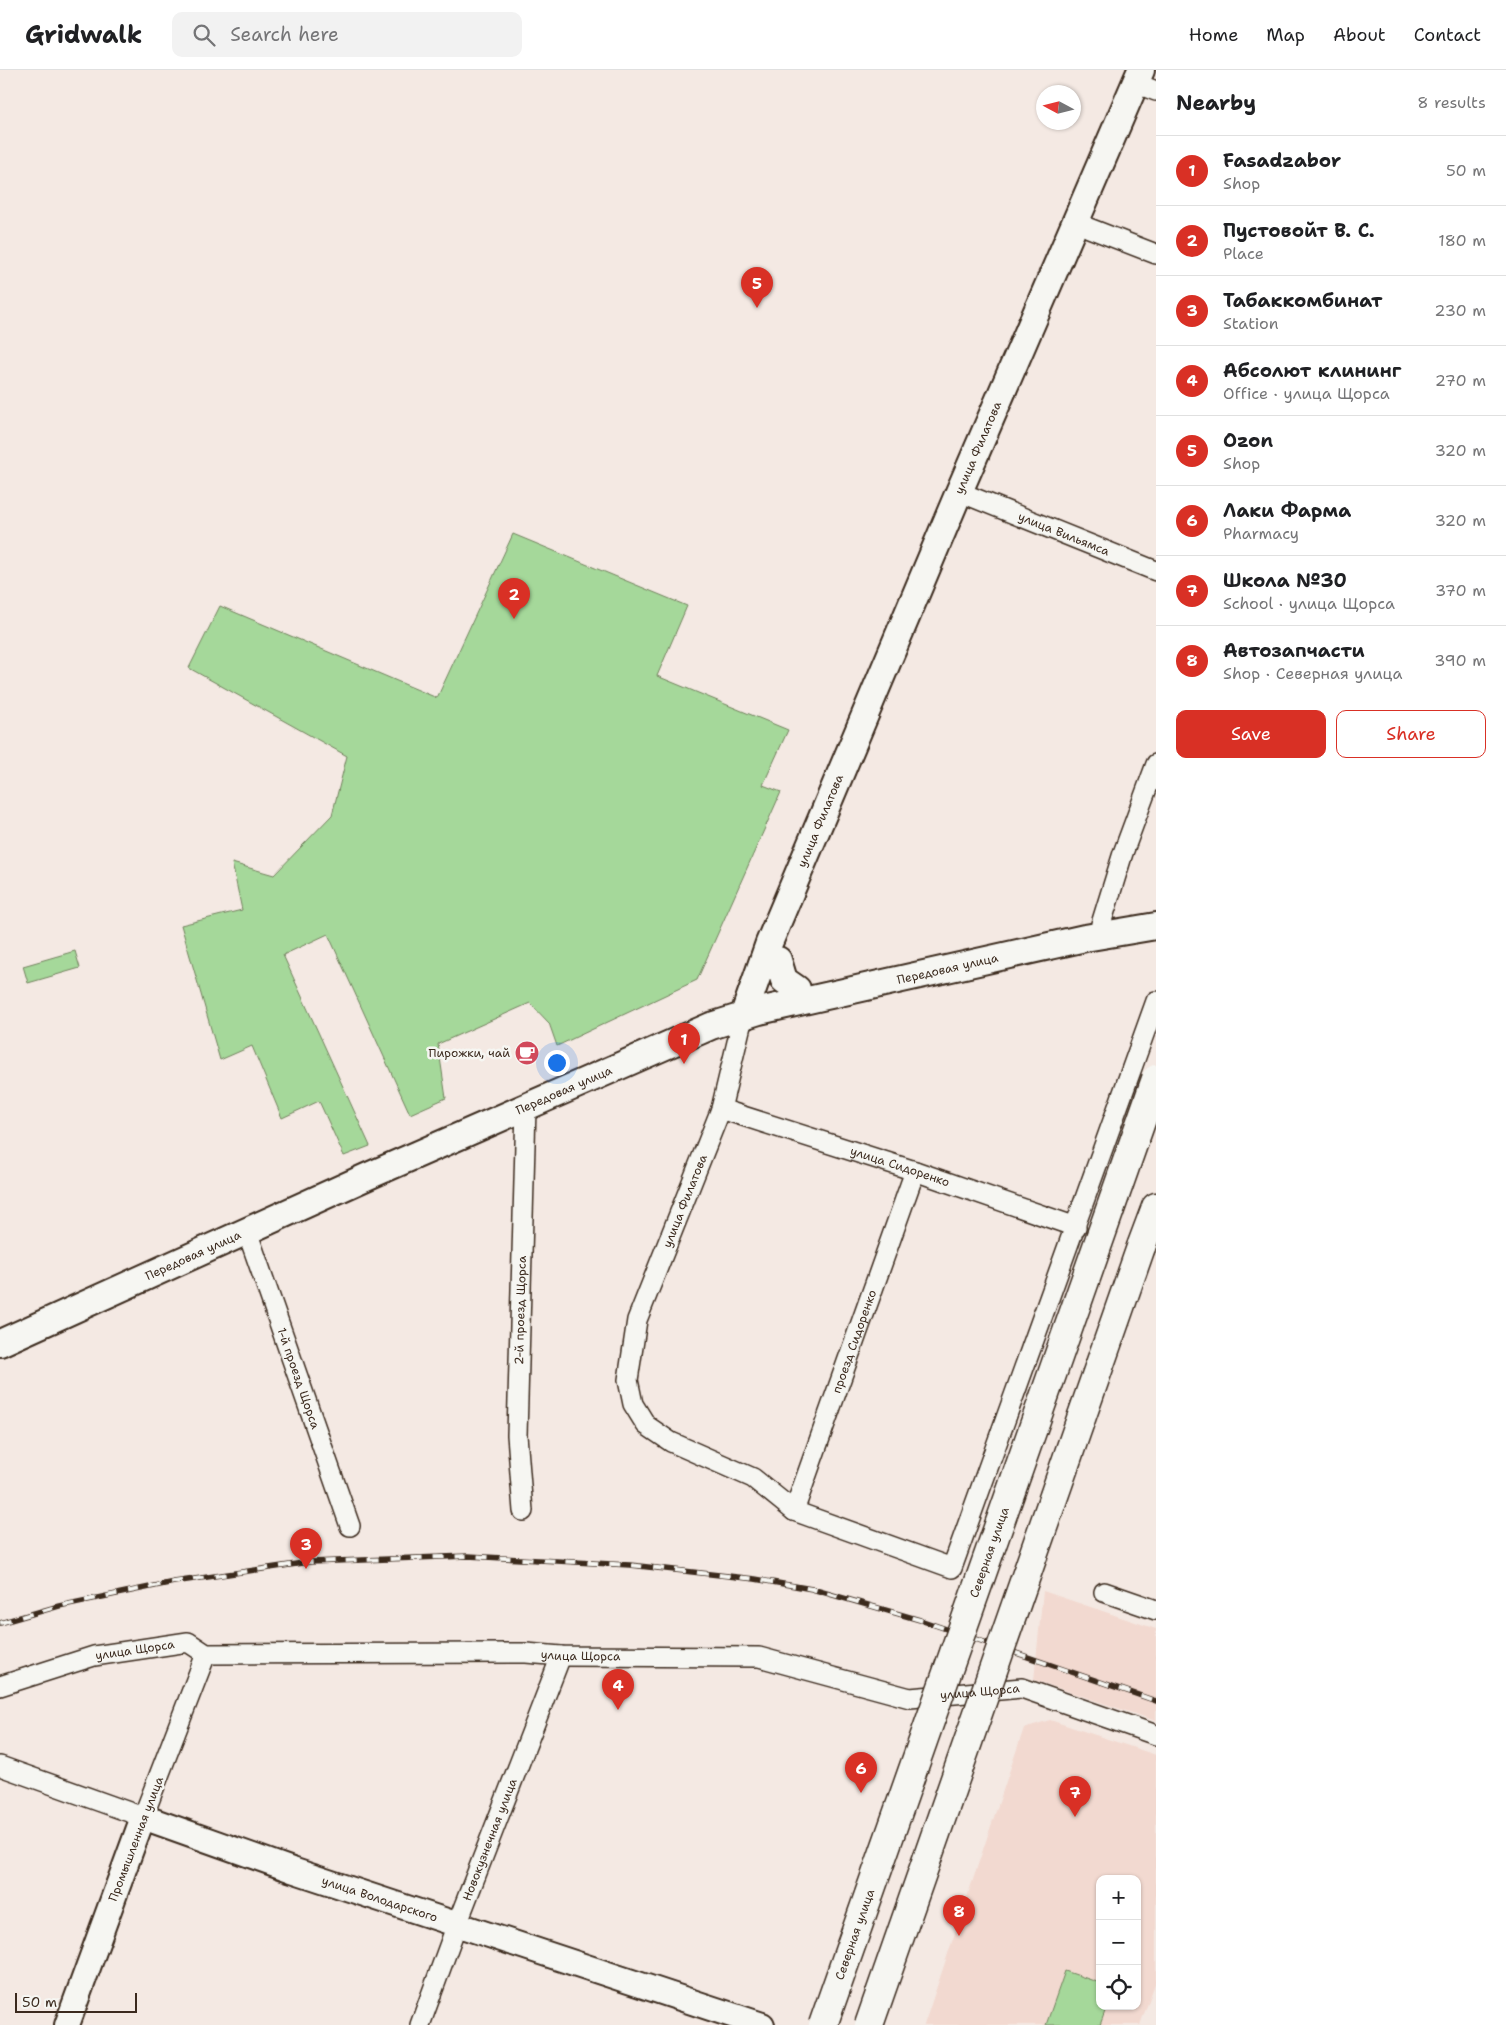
<!DOCTYPE html>
<html lang="en">
<head>
<meta charset="utf-8">
<style>
  :root { --surface:#fff; --page:#f2f2f2; --text:#202124; --muted:#757577; --line:#e0e0e0; --accent:#d93025 }
  body { margin:0; font-family:"Shantell Sans",sans-serif; background:var(--page); color:var(--text) }
  .controls { position:absolute; right:15px; bottom:15px; display:grid; overflow:hidden; border-radius:10px; box-shadow:0 1px 4px #0004 }
  .controls button { width:45px; height:45px; display:grid; place-items:center; padding:0; border:0; border-bottom:1px solid var(--line); background:var(--surface); color:var(--text); font:25px sans-serif }
  .compass { position:absolute; left:1036px; top:15px; width:45px; height:45px; border-radius:50%; background:var(--surface); box-shadow:0 1px 4px #0004; rotate:277deg }
  .scale { position:absolute; left:15px; bottom:12px; width:122px; box-sizing:border-box; padding-left:5px; border:2px solid #3b2a1e; border-top:0; font-size:14px; line-height:18px; white-space:nowrap; color:#3b2a1e; -webkit-text-stroke:4px #f6f6f2; paint-order:stroke }
  .you { position:absolute; left:556px; top:992px; width:18px; height:18px; margin:-12px; border:4px solid #fff; border-radius:50%; background:#1a73e8; box-shadow:0 0 0 8px #1a73e833 }
  .badge { display:grid; place-items:center; width:32px; height:32px; border-radius:50%; background:var(--accent); color:#fff; font-size:16px; font-weight:700 }
  .pin { position:absolute; translate:-50% -41px; filter:drop-shadow(0 1px 2px #0008) }
  .pin::after { content:''; position:absolute; top:26px; width:18px; height:15px; background:inherit; clip-path:polygon(0 0,100% 0,50% 100%) }
  .list { margin:0; padding:0; list-style:none }
  h2 { display:flex; justify-content:space-between; align-items:center; height:65px; margin:0; padding:0 20px; font-size:21px }
  h2 small { font-size:16px; font-weight:400; color:var(--muted) }
  .list li { display:grid; grid-template-columns:32px 1fr auto; gap:15px; align-items:center; box-sizing:border-box; height:70px; padding:0 20px; border-top:1px solid var(--line) }
  .list b { display:block; font-size:19px; white-space:nowrap }
  .list p { margin:0; font-size:16px; white-space:nowrap; color:var(--muted) }
  .list em { font-size:16px; font-style:normal; color:var(--muted) }
  .actions { display:flex; gap:10px; padding:15px 20px }
  .actions a { flex:1; padding:11px 0; border:1px solid var(--accent); border-radius:10px; text-align:center; font-size:18px; color:var(--accent) }
  .actions .main { background:var(--accent); color:#fff }
  .icon { flex:none; width:28px; height:28px; fill:none; stroke:currentColor; stroke-width:2; stroke-linecap:round; stroke-linejoin:round }
  .map { position:relative; flex:none; width:1156px; height:1955px; overflow:hidden }
  header { display:flex; align-items:center; gap:30px; box-sizing:border-box; height:70px; padding:0 25px; background:var(--surface); border-bottom:1px solid var(--line) }
  header strong { font-size:24px }
  nav { display:flex; gap:28px; margin-inline-start:auto; font-size:18px }
  .search { width:350px; height:45px; background:var(--page); display:flex; align-items:center; gap:12px; box-sizing:border-box; padding:0 18px; border-radius:10px; color:var(--muted); font-size:19px }
  main { display:flex }
  aside { flex:1; background:var(--surface) }
  .map>svg:first-child { display:block }
  .built { fill:#f2d9d0; fill-rule:evenodd }
  .green { fill:#a5d89a; stroke:#70815c }
  .lines { fill:none; stroke-linecap:round; stroke-linejoin:round }
  .minor-casing { stroke:#3b2a1e; stroke-width:22 }
  .tertiary-casing { stroke:#3b2a1e; stroke-width:28 }
  .secondary-casing { stroke:#3b2a1e; stroke-width:30 }
  .primary-casing { stroke:#3b2a1e; stroke-width:31 }
  .minor { stroke:#f6f6f2; stroke-width:19 }
  .tertiary { stroke:#f6f6f2; stroke-width:24 }
  .secondary { stroke:#f6f6f2; stroke-width:26 }
  .primary { stroke:#f6f6f2; stroke-width:28 }
  .rail-casing { stroke:#3b2a1e; stroke-width:5.5 }
  .rail { stroke:#f6f6f2; stroke-width:4; stroke-dasharray:11; stroke-linecap:butt }
  .primary-bridge-casing { stroke:#3b2a1e; stroke-width:31; stroke-linecap:butt }
  .primary-bridge { stroke:#f6f6f2; stroke-width:28 }
  .labels { text-anchor:middle; stroke-width:5; stroke-linejoin:round; paint-order:stroke }
  .street-label { font-size:12px; fill:#3b2a1e; stroke:#f6f6f2 }
  .poi-label { font-size:12px; fill:#3b2a1e; stroke:#f6f6f2; text-anchor:end }
</style>
</head>
<body>
<header>
<strong>Gridwalk</strong>
<div class="search"><svg class="icon" aria-label="search" viewBox="0 0 24 24"><circle cx="10" cy="10" r="6"/><path d="M15 15l6 6"/></svg>Search here</div>
<nav><a>Home</a><a>Map</a><a>About</a><a>Contact</a></nav>
</header>
<main>
<div class="map">
<svg width="1156" height="1955" viewBox="0 0 1156 1955">
  <rect width="100%" height="100%" fill="#f4e9e3"/>
  <filter id="ink" filterUnits="userSpaceOnUse"><feTurbulence type="fractalNoise" baseFrequency=".02" numOctaves="2"/><feDisplacementMap in="SourceGraphic" scale="10" xChannelSelector="R" yChannelSelector="G"/><feConvolveMatrix kernelMatrix="1 2 1 2 8 2 1 2 1" color-interpolation-filters="sRGB"/></filter>
  <g filter="url(#ink)">
    <path class="built" d="M1043,1521L1156,1559V1651L1034,1610Z
      M1050,1650L1156,1685V1911L1140,1955H924L1024,1658ZM1100,1809H1137V1936H1100Z"/>
    <path class="green" d="M513,464L687,536L657,606L788,660L763,715L781,722L697,910L557,976L549,953L530,933L438,974L446,1028L410,1044L328,864L283,885L370,1076L344,1086L319,1031L282,1048L252,976L220,990L181,855L242,840L232,793L274,805L332,745L347,686L189,598L220,536L437,628Z
      M75,881L80,898L28,913L23,896Z
      M1065,1901L1100,1913V1936H1107L1100,1955H1046Z"/>
    <g class="lines">
      <defs>
        <g id="minor">
          <path d="M1148,18L1156,21"/>
          <path d="M1089,158L1156,184"/>
          <path id="s1" d="M972,427L1156,501"/>
          <path d="M1101,854L1123,783L1156,694"/>
          <path d="M743,947L721,1039L637,1250L628,1310L633,1334L646,1355L671,1372L753,1408L794,1441L952,1498L1156,931"/>
          <path id="s2" d="M721,1039L915,1101L1076,1157"/>
          <path id="s3" d="M247,1161L350,1456"/>
          <path id="s4" d="M523,1441L517,1365L526,1038"/>
          <path id="s5" d="M794,1441L915,1101"/>
          <path d="M1104,1522L1156,1540"/>
          <path id="s6" d="M0,1616L94,1586L188,1572L206,1584L526,1583L561,1586L759,1587L910,1628L1022,1618L1156,1665"/>
          <path d="M0,1696L143,1747L206,1584"/>
          <path id="s7" d="M420,1955L457,1854L561,1586"/>
        </g>
        <g id="tertiary">
          <path id="s8" d="M67,1955L143,1747L292,1800L762,1955"/>
        </g>
        <g id="secondary">
          <path d="M778,890L784,910L797,919"/>
          <path id="s9" d="M743,947L769,873L959,422L1141,0"/>
          <path id="s10" d="M0,1273L366,1107L711,956L759,941L1085,868L1156,856"/>
        </g>
        <path id="primary" d="M1141,1177L1156,1137"/>
      </defs>
      <use href="#minor" class="minor-casing"/>
      <use href="#tertiary" class="tertiary-casing"/>
      <use href="#secondary" class="secondary-casing"/>
      <use href="#primary" class="primary-casing"/>
      <use href="#minor" class="minor"/>
      <use href="#tertiary" class="tertiary"/>
      <use href="#secondary" class="secondary"/>
      <use href="#primary" class="primary"/>
      <defs>
        <path id="rail" d="M0,1553L59,1536L174,1512L310,1492L468,1486L630,1495L755,1509L812,1519L920,1550L1156,1631"/>
      </defs>
      <use href="#rail" class="rail-casing"/>
      <use href="#rail" class="rail"/>
      <defs>
        <g id="primary-bridge">
          <path id="s11" d="M823,1955L1156,1009"/>
          <path d="M869,1955L1141,1177"/>
        </g>
      </defs>
      <use href="#primary-bridge" class="primary-bridge-casing"/>
      <use href="#primary-bridge" class="primary-bridge"/>
    </g>
  </g>
  <defs>
    <symbol id="cafe-disc" viewBox="-11 -11 22 22"><circle r="9.5" fill="#d1495b" stroke="#f6f6f2"/><path d="M-5.5-4.5H6V0H3Q3 3.5 0 3.5H-2.5Q-5.5 3.5-5.5 0ZM3-3.2v2h1.7v-2ZM-6 4.5H4V6H-6Z" fill="#fff"/></symbol>
  </defs>
  <g fill-rule="evenodd">
    <use href="#cafe-disc" x="513" y="969" width="28" height="28"/>
  </g>
  <g class="labels">
    <g class="street-label">
      <text dy="4" stroke="none"><textPath href="#s9" startOffset="616">улица Филатова</textPath></text>
      <text dy="4" stroke="none"><textPath href="#s1" startOffset="99">улица Вильямса</textPath></text>
      <text dy="4" stroke="none"><textPath href="#s9" startOffset="211">улица Филатова</textPath></text>
      <text dy="4" stroke="none"><textPath href="#s10" startOffset="1022">Передовая улица</textPath></text>
      <text dy="4" stroke="none"><textPath href="#s10" startOffset="618">Передовая улица</textPath></text>
      <text dy="4" stroke="none"><textPath href="#s2" startOffset="188">улица Сидоренко</textPath></text>
      <text transform="translate(685 1131) rotate(-68)" y="4">улица Филатова</text>
      <text dy="4" stroke="none"><textPath href="#s10" startOffset="212">Передовая улица</textPath></text>
      <text dy="4" stroke="none"><textPath href="#s4" startOffset="201">2-й проезд Щорса</textPath></text>
      <text dy="4" stroke="none"><textPath href="#s5" startOffset="180">проезд Сидоренко</textPath></text>
      <text dy="4" stroke="none"><textPath href="#s3" startOffset="156">1-й проезд Щорса</textPath></text>
      <text dy="4" stroke="none"><textPath href="#s11" startOffset="501">Северная улица</textPath></text>
      <text dy="4" stroke="none"><textPath href="#s6" startOffset="140">улица Щорса</textPath></text>
      <text dy="4" stroke="none"><textPath href="#s6" startOffset="590">улица Щорса</textPath></text>
      <text dy="4" stroke="none"><textPath href="#s6" startOffset="995">улица Щорса</textPath></text>
      <text transform="translate(136 1769) rotate(-69)" y="4">Промышленная улица</text>
      <text dy="4" stroke="none"><textPath href="#s7" startOffset="198">Новокузнечная улица</textPath></text>
      <text dy="4" stroke="none"><textPath href="#s8" startOffset="472">улица Володарского</textPath></text>
      <text dy="4" stroke="none"><textPath href="#s11" startOffset="96">Северная улица</textPath></text>
    </g>
    <g class="poi-label">
      <text x="510" y="987">Пирожки, чай</text>
    </g>
  </g>
</svg>
<div class="controls">
<button>+</button>
<button>−</button>
<button><svg class="icon" aria-label="locate" viewBox="0 0 24 24"><circle cx="12" cy="12" r="6"/><path d="M12 2v4M12 18v4M2 12h4M18 12h4"/></svg></button>
</div>
<svg class="compass" viewBox="-18 -18 36 36"><path d="M0-13l5 13h-10z" fill="#e53935"/><path d="M0 13l5-13h-10z" fill="#757577"/></svg>
<div class="scale">50 m</div>
<div class="you"></div>
<div class="pin badge" style="left:684px;top:994px">1</div>
<div class="pin badge" style="left:514px;top:549px">2</div>
<div class="pin badge" style="left:306px;top:1499px">3</div>
<div class="pin badge" style="left:618px;top:1640px">4</div>
<div class="pin badge" style="left:757px;top:238px">5</div>
<div class="pin badge" style="left:861px;top:1723px">6</div>
<div class="pin badge" style="left:1075px;top:1747px">7</div>
<div class="pin badge" style="left:959px;top:1866px">8</div>
</div>
<aside>
<h2>Nearby<small>8 results</small></h2>
<ul class="list">
<li><span class="badge">1</span><div><b>Fasadzabor</b><p>Shop</p></div><em>50 m</em></li>
<li><span class="badge">2</span><div><b>Пустовойт В. С.</b><p>Place</p></div><em>180 m</em></li>
<li><span class="badge">3</span><div><b>Табаккомбинат</b><p>Station</p></div><em>230 m</em></li>
<li><span class="badge">4</span><div><b>Абсолют клининг</b><p>Office · улица Щорса</p></div><em>270 m</em></li>
<li><span class="badge">5</span><div><b>Ozon</b><p>Shop</p></div><em>320 m</em></li>
<li><span class="badge">6</span><div><b>Лаки Фарма</b><p>Pharmacy</p></div><em>320 m</em></li>
<li><span class="badge">7</span><div><b>Школа №30</b><p>School · улица Щорса</p></div><em>370 m</em></li>
<li><span class="badge">8</span><div><b>Автозапчасти</b><p>Shop · Северная улица</p></div><em>390 m</em></li>
</ul>
<div class="actions"><a class="main">Save</a><a>Share</a></div>
</aside>
</main>
</body>
</html>
